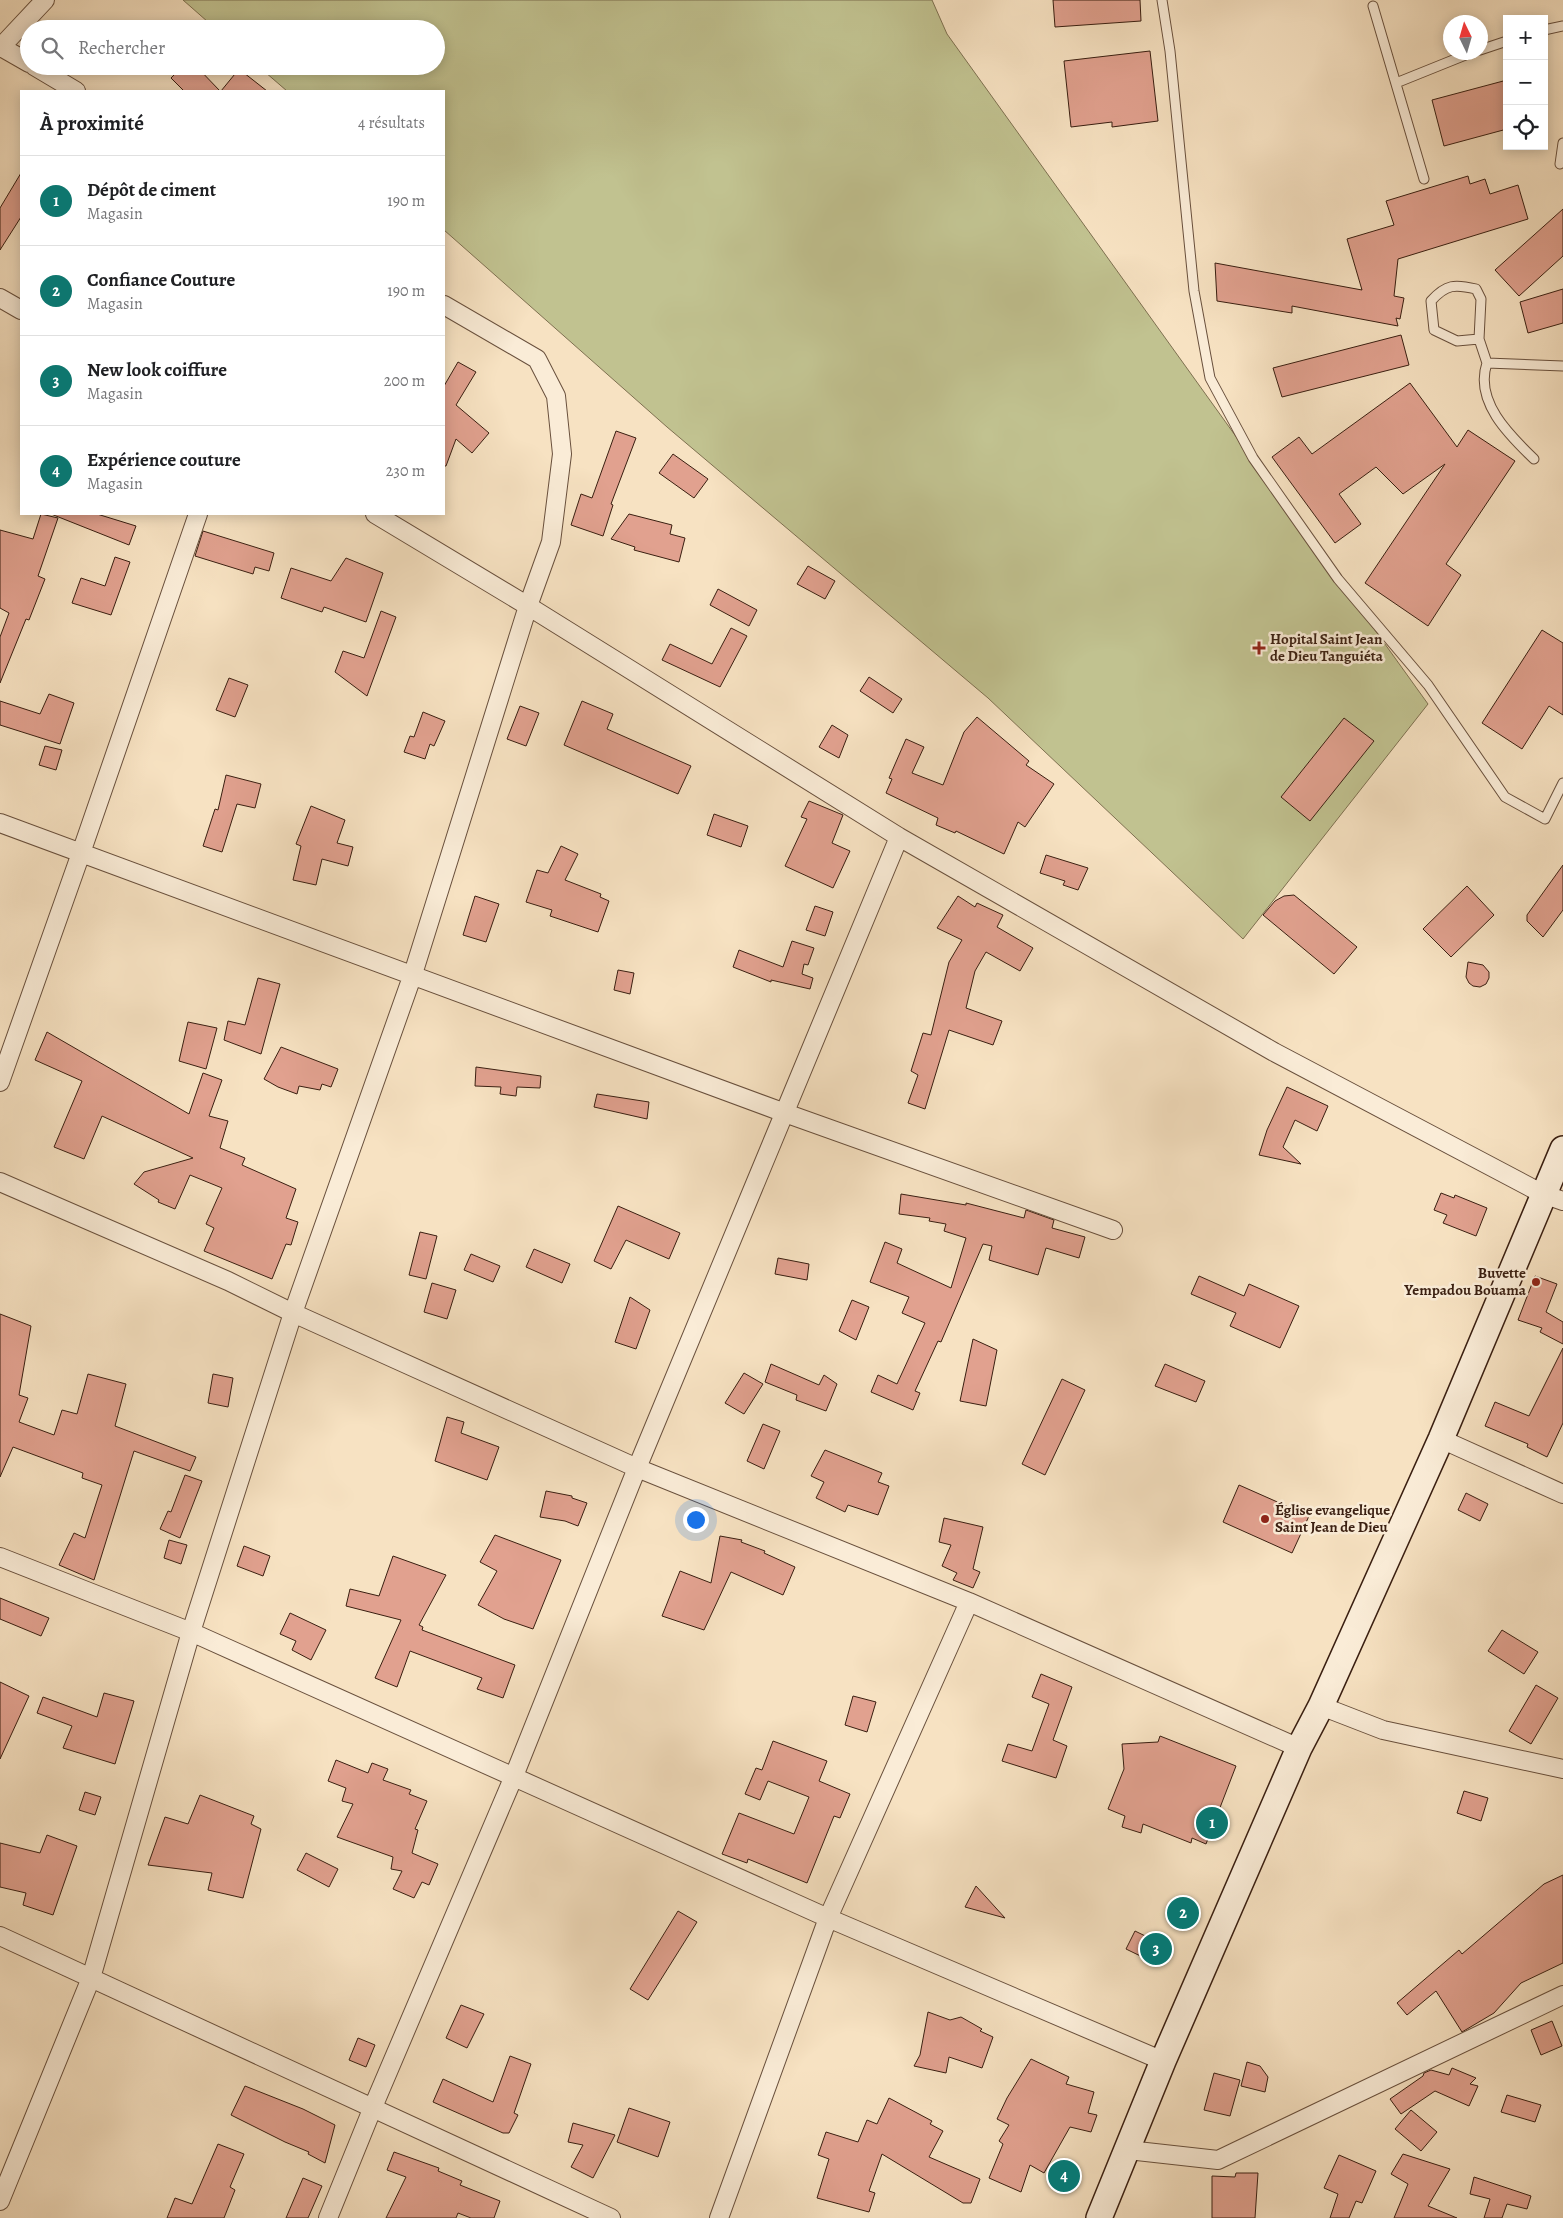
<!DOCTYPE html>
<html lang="fr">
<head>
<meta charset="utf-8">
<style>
  :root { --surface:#fff; --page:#f6f6f6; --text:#202124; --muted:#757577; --line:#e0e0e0; --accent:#0f766e }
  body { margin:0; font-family:Alegreya,serif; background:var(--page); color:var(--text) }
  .controls { position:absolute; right:15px; top:15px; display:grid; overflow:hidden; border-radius:0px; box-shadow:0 2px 12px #0003 }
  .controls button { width:45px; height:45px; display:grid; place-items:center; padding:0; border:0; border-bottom:1px solid var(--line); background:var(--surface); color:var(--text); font:25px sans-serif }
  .compass { position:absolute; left:1443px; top:15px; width:45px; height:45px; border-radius:50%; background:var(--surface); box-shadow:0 2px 12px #0003; rotate:355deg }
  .you { position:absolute; left:695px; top:1519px; width:18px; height:18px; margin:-12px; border:4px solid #fff; border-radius:50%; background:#1a73e8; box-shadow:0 0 0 8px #1a73e833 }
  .badge { display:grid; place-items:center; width:32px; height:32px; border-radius:50%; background:var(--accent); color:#fff; font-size:16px; font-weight:700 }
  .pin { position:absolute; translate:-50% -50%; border:2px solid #fff; box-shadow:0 1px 5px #0006 }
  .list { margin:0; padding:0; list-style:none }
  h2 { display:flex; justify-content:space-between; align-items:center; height:65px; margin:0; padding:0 20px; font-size:21px }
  h2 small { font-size:16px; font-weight:400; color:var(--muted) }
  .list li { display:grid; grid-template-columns:32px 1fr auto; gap:15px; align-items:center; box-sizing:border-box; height:90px; padding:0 20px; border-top:1px solid var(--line) }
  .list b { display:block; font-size:19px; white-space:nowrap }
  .list p { margin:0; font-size:16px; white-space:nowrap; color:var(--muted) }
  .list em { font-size:16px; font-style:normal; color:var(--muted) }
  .icon { flex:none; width:28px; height:28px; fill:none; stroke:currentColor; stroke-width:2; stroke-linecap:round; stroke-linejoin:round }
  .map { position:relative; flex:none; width:1563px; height:2218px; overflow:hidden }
  .search { position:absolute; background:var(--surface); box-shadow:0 2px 12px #0003; left:20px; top:20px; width:425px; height:55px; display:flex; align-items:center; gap:12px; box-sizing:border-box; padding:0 18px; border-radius:28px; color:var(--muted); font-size:19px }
  .panel { position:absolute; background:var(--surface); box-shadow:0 2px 12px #0003; left:20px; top:90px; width:425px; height:425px; border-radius:0px }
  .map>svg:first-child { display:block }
  .green { fill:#c1c290; stroke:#7e7050 }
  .building { fill:#e1a18f; stroke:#3a1f11 }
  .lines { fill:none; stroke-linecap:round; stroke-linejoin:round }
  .service-casing { stroke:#69503d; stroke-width:11 }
  .minor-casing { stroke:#69503d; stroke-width:20 }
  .secondary-casing { stroke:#3a1f11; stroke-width:28 }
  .service { stroke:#faecd7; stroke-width:9 }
  .minor { stroke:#faecd7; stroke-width:18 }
  .secondary { stroke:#faecd7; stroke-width:25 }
  .poi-dot { fill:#8f2418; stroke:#faecd7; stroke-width:2 }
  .labels { text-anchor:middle; stroke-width:5; stroke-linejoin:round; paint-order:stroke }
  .poi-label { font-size:15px; font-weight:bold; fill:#3a1f11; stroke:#faecd7; text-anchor:start }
</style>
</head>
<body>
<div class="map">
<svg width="1563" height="2218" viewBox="0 0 1563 2218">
  <rect width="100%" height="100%" fill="#f7e2c2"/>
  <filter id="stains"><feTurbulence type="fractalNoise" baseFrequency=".004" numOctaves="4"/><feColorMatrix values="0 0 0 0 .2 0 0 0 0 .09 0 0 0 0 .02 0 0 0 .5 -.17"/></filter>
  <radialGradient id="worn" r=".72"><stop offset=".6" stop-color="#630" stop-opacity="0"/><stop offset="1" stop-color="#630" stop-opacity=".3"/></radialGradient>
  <path class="green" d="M183,0H932L947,34L1428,704L1243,939L988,698L667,427L444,230V91H287L258,66H436V29H216Z"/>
  <path class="building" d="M1053,0H1140L1141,21L1055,27Z
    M1150,51L1158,121L1112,127V122L1071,127L1064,61Z
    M183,66H196L220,91H184L171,78Z
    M239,69L267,91H221Z
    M1507,80V129L1444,146L1432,100Z
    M21,173V217L0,250V208Z
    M1468,176L1470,184L1485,179L1490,194L1518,185L1528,219L1398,259L1394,296L1404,298L1400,319L1396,318L1398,326L1292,306V313L1217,301L1215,263L1362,290L1347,239L1394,225L1386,201Z
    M1563,209V256L1519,296L1495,270Z
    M1563,289V323L1528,333L1520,302Z
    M1401,335L1409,365L1282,397L1273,368Z
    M458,362L476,372L456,405L489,433L472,453L456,439L446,466H444V386Z
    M1410,383L1457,447L1468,430L1515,461L1446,564L1461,575L1428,626L1365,583L1445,464L1403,494L1376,467L1339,494L1361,524L1335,543L1272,457L1299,437L1312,454Z
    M616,431L636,438L611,504L613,505L603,536L571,525L581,494L592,498Z
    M673,454L708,479L694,498L659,473Z
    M41,514L58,518L38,576L45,579L29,620L26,619L0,683V637L9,613L0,608V530L33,539Z
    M51,514H97L136,526L129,545Z
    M629,514L672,525L670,534L685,538L679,562L634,550L635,547L611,539Z
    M203,531L274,553L269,571L255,567L253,574L195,556Z
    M115,557L130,562L111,615L72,603L81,578L105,586Z
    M346,558L383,573L366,622L324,607L322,612L281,598L291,568L331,581Z
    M808,566L835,581L825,599L797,584Z
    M718,589L757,610L749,626L710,605Z
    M381,611L396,617L367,696L335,672L343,651L364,658Z
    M731,628L747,636L720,687L662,660L670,644L712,664Z
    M1542,630L1563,643V715L1549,706L1522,749L1482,723Z
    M869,677L902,699L893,713L860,691Z
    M229,678L248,685L235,717L216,710Z
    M49,694L74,703L60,744L0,725V701L40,714Z
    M582,701L613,714L607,729L691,766L678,794L564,745Z
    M520,706L539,713L526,746L507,739Z
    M423,712L445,721L434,746L430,744L425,759L404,752L410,736L414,737Z
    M977,717L1029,761L1026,765L1054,784L1025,827L1018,822L1004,854L956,831L955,833L936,825L938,818L886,793L892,779L889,778L906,739L924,747L912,773L943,785L964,732Z
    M1344,718L1374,741L1310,821L1281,797Z
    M832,725L848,735L839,758L819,747Z
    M45,746L62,750L56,770L39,765Z
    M226,775L261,784L255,808L237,804L222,852L203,846L215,809L218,810Z
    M809,801L843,815L832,843L850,851L833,888L785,866L807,819L801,817Z
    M311,806L345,820L337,843L353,847L348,866L322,859L316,885L293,880L301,846L296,844Z
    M714,814L748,826L741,847L707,835Z
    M561,846L578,854L565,880L601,894L600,897L609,901L598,932L550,916L552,910L526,902L537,870L548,873Z
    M1046,855L1088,868L1078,890L1063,885L1065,881L1040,873Z
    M1563,865V910L1543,937L1527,921V915Z
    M1467,886L1494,915L1451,957L1423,929Z
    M1294,895L1357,947L1334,974L1263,915L1275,901L1284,896Z
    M475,896L499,904L486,942L463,935Z
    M958,896L975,907L977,903L1003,915L997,927L1033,948L1020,971L986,952L975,971L966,1008L1002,1021L993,1045L949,1030L925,1109L908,1103L918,1075L911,1071L923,1033L931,1035L949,962L962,940L937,928Z
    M815,906L833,912L825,936L806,930Z
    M792,941L814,948L808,965L804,964L802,974L813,978L810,989L771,980V982L733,967L739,950L783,967Z
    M1468,962L1483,965L1489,972V978L1486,984L1480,987L1473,986L1469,983L1466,977Z
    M618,970L634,973L630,994L614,990Z
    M258,978L280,984L261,1054L224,1040L228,1021L245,1025Z
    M188,1022L217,1028L206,1069L179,1061Z
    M47,1032L189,1114L203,1073L222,1080L209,1116L228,1121L220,1148L245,1158L242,1165L296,1189L286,1218L298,1222L291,1245L286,1244L272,1279L204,1251L214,1228L206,1224L222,1188L190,1175L175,1209L158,1202L159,1200L134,1184L144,1172L193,1158L102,1116L84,1159L54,1147L82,1081L35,1060Z
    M281,1047L338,1069L331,1087L322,1084L320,1090L299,1086L297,1094L278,1087L264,1079Z
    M476,1067L541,1076L540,1088L517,1087L516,1096L500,1094L501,1087L475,1086Z
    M1287,1087L1328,1106L1317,1131L1295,1120L1283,1147L1301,1164L1259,1155L1267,1130Z
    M597,1094L649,1102L647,1119L594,1107Z
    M1441,1193L1454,1198L1455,1195L1487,1208L1476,1236L1443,1223L1447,1215L1434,1210Z
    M901,1194L966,1205V1203L1024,1218L1026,1210L1054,1220L1052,1228L1085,1237L1079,1258L1046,1248L1038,1275L989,1260L992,1246L983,1244L941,1342L938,1341L915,1391L920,1393L913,1410L871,1392L878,1375L897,1384L925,1323L902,1313L909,1297L870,1282L885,1242L902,1249L897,1263L951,1288L966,1238L944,1231L946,1224L929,1221L930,1218L899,1214Z
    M618,1206L680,1233L669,1259L626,1240L611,1269L594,1261Z
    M420,1232L437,1236L426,1279L409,1275Z
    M534,1249L570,1264L562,1283L526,1267Z
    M471,1254L500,1266L493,1282L464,1270Z
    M778,1258L809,1264L807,1280L775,1274Z
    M1199,1276L1244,1296L1249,1284L1299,1306L1280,1348L1230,1326L1236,1313L1191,1294Z
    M1535,1276L1557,1284L1546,1312L1563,1322V1344L1540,1332L1542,1328L1518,1320Z
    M432,1283L456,1290L447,1319L424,1312Z
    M630,1297L650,1310L636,1349L615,1342Z
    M852,1300L869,1307L856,1340L839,1331Z
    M0,1314L31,1326L19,1395L28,1398L19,1422L54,1435L62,1410L77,1414L88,1374L126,1384L115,1426L196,1457L190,1471L134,1451L94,1580L59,1565L74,1533L85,1538L102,1485L82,1478L83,1473L13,1447L0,1477Z
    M973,1339L997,1350L986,1406L960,1401Z
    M1563,1348V1423L1547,1457L1527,1447L1528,1444L1485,1426L1495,1402L1529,1416Z
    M771,1364L819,1385L824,1375L837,1384L826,1411L796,1400L797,1395L765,1382Z
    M1165,1364L1205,1381L1196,1402L1155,1386Z
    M744,1373L763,1384L744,1414L725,1403Z
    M213,1374L233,1378L228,1407L208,1403Z
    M1062,1379L1085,1390L1045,1475L1022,1464Z
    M447,1417L464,1422L461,1433L499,1447L487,1480L435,1461Z
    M763,1424L780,1431L764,1469L747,1461Z
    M825,1450L882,1473L878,1482L889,1486L878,1515L848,1505L845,1512L816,1498L824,1482L811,1476Z
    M185,1475L202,1481L180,1538L160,1529L168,1511L171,1512Z
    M1239,1485L1309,1516L1292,1553L1223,1522Z
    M546,1491L572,1496V1498L587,1503L578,1526L565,1521L540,1517Z
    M1466,1493L1488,1504L1480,1521L1458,1510Z
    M944,1518L983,1527L973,1569L980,1572L973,1588L953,1580L957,1573L942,1566L951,1545L939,1542Z
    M495,1535L561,1560L533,1629L504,1619L478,1605L497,1571L480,1562Z
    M720,1536L742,1540L741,1542L765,1551L764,1553L795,1567L783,1595L731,1572L704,1630L662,1616L680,1571L711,1583Z
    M169,1540L187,1545L181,1564L164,1558Z
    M244,1546L270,1556L263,1576L237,1566Z
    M393,1556L446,1575L419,1625L423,1627L422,1630L515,1665L503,1698L477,1689L482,1678L410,1651L397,1687L375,1678L401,1620L346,1606L350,1589L379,1596Z
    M0,1598L49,1618L41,1636L0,1619Z
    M290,1613L326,1630L311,1660L292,1650L296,1641L280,1634Z
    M1502,1630L1538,1652L1524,1674L1488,1651Z
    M1041,1674L1072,1687L1053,1740L1067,1746L1056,1778L1002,1761L1008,1744L1032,1751L1049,1704L1032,1697Z
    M0,1682L29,1696L0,1759Z
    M1536,1685L1558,1698L1531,1744L1509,1731Z
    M104,1693L134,1701L115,1764L63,1748L72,1726L37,1713L43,1697L97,1717Z
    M853,1696L876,1702L867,1732L845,1725Z
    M1160,1736L1236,1766L1206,1844L1192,1838L1191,1843L1143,1824L1141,1833L1122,1827L1125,1816L1108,1809L1124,1769L1122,1744L1158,1742Z
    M773,1741L827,1761L819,1781L850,1794L840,1818L834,1816L807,1883L748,1859L747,1863L722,1854L739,1813L794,1834L809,1797L768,1781L760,1800L745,1794L756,1768L762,1770Z
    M336,1760L368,1773L372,1763L388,1769L383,1780L411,1790L409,1794L427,1801L415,1829L418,1830L412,1853L438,1864L429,1885L422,1882L414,1898L393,1889L402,1871L391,1869L393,1857L337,1837L353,1804L342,1801L346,1788L328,1781Z
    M1464,1791L1488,1798L1481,1821L1457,1813Z
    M85,1792L101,1797L95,1815L79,1810Z
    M200,1795L254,1816L251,1824L261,1829L243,1898L208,1890L212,1873L148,1865L165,1817L188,1824Z
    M47,1835L77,1846L53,1915L23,1905L26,1893L0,1887V1843L40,1853Z
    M306,1853L338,1869L329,1887L297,1870Z
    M1563,1875V1963L1521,1983L1494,2013L1462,2032L1436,1991L1407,2015L1397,2003L1459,1950L1462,1954L1544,1884Z
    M976,1886L1005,1918L965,1907Z
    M678,1911L697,1922L648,2000L630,1989Z
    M1135,1931L1168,1947L1159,1965L1126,1949Z
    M461,2005L484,2014L467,2048L446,2038Z
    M928,2012L950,2020L961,2017L982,2029L980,2031L993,2037L982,2068L949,2057L946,2073L914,2066L920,2055Z
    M1552,2021L1562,2046L1541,2055L1531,2030Z
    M358,2038L375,2045L366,2067L349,2060Z
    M510,2056L531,2064L514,2113L518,2115L509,2133H503L433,2102L443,2079L493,2102Z
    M1031,2059L1069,2077L1066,2084L1094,2092L1088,2113L1097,2115L1091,2132L1070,2127L1044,2173L1030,2165L1021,2192L989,2178L1003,2144L999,2141L1009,2125L997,2119L1007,2098Z
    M1247,2062L1260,2066L1268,2077L1265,2092L1241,2086Z
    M1452,2068L1476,2078L1470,2084L1478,2086L1469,2106L1435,2091L1401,2114L1390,2099L1423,2076L1424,2073L1431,2070L1449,2075Z
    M1214,2073L1240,2080L1230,2116L1204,2110Z
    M245,2086L303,2109L335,2125L325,2163L308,2154L309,2152L285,2142L231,2115Z
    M1507,2095L1541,2105L1535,2122L1501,2112Z
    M889,2098L932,2121L930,2124L943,2131L929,2157L980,2179L971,2203H963L882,2154L869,2191L875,2193L869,2212L817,2198L829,2159L818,2155L826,2132L858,2142L867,2120L877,2124Z
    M629,2108L670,2122L658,2157L617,2142Z
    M1411,2110L1437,2132L1421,2151L1395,2129Z
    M573,2123L615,2135L593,2178L571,2167L583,2145L568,2142Z
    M218,2144L244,2154L230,2187L235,2190L224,2218H167L175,2198L192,2204Z
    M394,2152L439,2168L438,2171L462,2181L460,2185L500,2201L494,2218H471L458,2213L456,2218H386L406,2177L387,2170Z
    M1403,2154L1450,2169L1428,2206L1457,2218H1394L1408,2184L1391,2174Z
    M1339,2155L1376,2171L1362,2203L1356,2201L1349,2218H1330L1338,2194L1324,2188Z
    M1236,2173H1258L1255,2218H1212V2176L1235,2177Z
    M1474,2177L1531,2196L1527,2209L1507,2204L1502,2218H1484L1490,2199L1470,2194Z
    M303,2178L322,2186L308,2218H286Z"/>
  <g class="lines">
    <defs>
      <path id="service" d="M1162,0L1170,51L1194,291L1210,378L1253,458L1338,579L1428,685L1505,797L1545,819L1563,783
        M1373,6L1424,179
        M1544,30L1563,26
        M1480,50L1507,41
        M1396,83L1473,52
        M1560,164L1563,143
        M1479,339L1457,341L1434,330L1431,301C1446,284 1455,284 1476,289L1481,299L1479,339L1487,363L1563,366
        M1487,363C1474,401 1509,435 1534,459"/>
      <path id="minor" d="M1,47L29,63
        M0,48L45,0
        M34,66L76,91
        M0,298L21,310
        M375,514L528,606L899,837L1274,1052L1543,1194L1563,1201
        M0,823L785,1113L1113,1230
        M0,1082L81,853L198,514
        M0,1182L228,1281L293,1313L637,1468L969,1602L1299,1748
        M1441,1439L1563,1494
        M0,1557L191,1632L828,1918L1163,2061
        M1321,1706L1383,1730L1563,1769
        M0,1936L611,2218
        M1128,2150L1218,2160L1563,1995
        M0,2201L91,1978L191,1632L293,1313L413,974L528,606L551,542L562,454L556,396L537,359L444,305
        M328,2218L373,2107L514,1776L637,1468L899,837
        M719,2218L828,1918L969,1602"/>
      <path id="secondary" d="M1099,2218L1163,2061L1299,1748L1321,1706L1441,1439L1563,1149"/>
    </defs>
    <use href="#service" class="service-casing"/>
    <use href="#minor" class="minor-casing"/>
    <use href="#secondary" class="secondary-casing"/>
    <use href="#service" class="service"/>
    <use href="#minor" class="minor"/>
    <use href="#secondary" class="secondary"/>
  </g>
  <g class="poi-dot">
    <path d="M1256.5 640.5h5v5h5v5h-5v5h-5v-5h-5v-5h5z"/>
    <circle cx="1536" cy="1282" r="5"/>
    <circle cx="1265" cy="1519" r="5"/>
  </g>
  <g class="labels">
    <g class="poi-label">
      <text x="1270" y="644">Hopital Saint Jean<tspan x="1270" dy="17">de Dieu Tanguiéta</tspan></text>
      <text x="1526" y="1278" text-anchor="end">Buvette<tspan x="1526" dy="17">Yempadou Bouama</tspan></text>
      <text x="1275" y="1515">Église evangelique<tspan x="1275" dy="17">Saint Jean de Dieu</tspan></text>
    </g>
  </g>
  <rect width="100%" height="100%" filter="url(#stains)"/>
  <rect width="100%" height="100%" fill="url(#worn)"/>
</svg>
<div class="controls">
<button>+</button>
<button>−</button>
<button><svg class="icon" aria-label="locate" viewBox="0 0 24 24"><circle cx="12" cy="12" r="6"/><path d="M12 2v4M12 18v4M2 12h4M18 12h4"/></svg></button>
</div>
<svg class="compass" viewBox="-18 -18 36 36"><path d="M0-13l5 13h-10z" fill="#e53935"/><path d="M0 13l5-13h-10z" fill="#757577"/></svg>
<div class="you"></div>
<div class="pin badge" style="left:1212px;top:1823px">1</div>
<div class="pin badge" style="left:1183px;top:1913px">2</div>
<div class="pin badge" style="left:1156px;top:1949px">3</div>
<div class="pin badge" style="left:1064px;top:2176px">4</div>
<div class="search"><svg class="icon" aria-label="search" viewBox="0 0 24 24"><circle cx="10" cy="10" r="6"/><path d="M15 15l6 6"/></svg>Rechercher</div>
<section class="panel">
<h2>À proximité<small>4 résultats</small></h2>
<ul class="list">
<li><span class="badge">1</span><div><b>Dépôt de ciment</b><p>Magasin</p></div><em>190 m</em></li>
<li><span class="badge">2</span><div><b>Confiance Couture</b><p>Magasin</p></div><em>190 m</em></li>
<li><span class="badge">3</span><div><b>New look coiffure</b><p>Magasin</p></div><em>200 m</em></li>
<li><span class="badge">4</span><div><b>Expérience couture</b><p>Magasin</p></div><em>230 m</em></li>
</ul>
</section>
</div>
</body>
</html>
